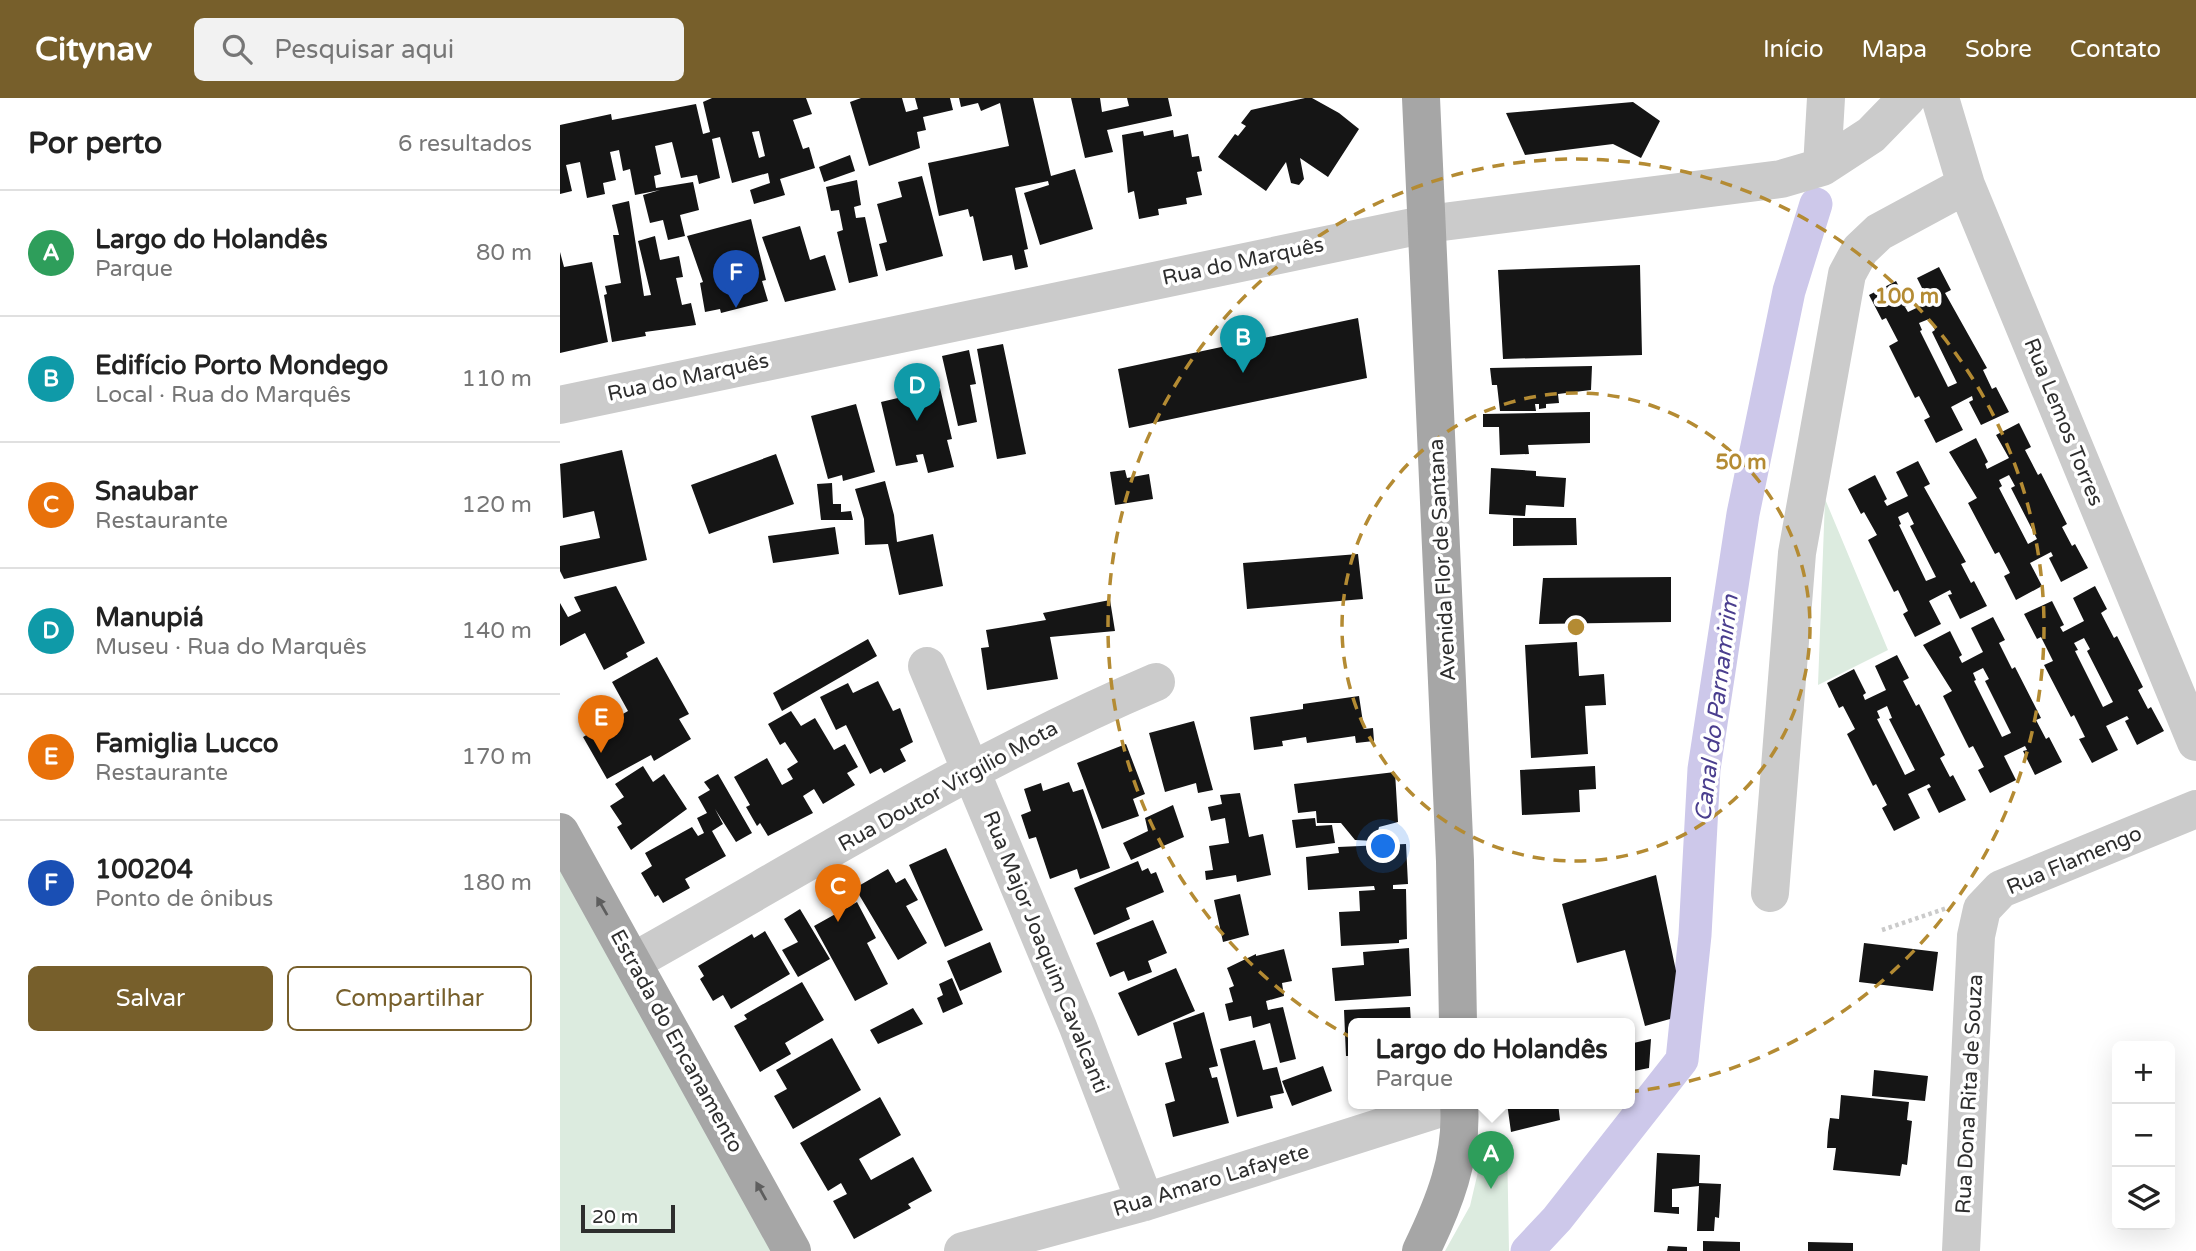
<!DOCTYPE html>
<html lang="pt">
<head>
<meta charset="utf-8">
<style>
  :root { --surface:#fff; --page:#f2f2f2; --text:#222; --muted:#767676; --line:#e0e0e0; --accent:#775f2b }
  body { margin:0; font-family:"Varela Round",sans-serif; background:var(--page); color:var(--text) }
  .controls { position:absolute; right:21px; bottom:21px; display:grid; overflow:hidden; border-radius:10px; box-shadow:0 7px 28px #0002 }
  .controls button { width:63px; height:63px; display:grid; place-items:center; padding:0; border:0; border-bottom:2px solid var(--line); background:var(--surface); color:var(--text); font:35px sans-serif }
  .scale { position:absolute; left:21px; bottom:18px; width:94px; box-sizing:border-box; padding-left:7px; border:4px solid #2e2e2e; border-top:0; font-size:19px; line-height:24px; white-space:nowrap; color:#2e2e2e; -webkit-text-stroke:5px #fff; paint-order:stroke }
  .you { position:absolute; left:824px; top:749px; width:24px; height:24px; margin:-18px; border:5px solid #fff; border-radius:50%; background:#1a73e8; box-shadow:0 0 0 10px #1a73e833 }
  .badge { display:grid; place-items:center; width:46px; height:46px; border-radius:50%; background:var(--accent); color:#fff; font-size:23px; font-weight:700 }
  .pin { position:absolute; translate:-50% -58px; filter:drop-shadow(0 2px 4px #0008) }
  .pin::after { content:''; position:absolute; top:37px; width:24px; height:21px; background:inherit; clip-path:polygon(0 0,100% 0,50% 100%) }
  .popup { position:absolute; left:788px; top:920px; width:287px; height:91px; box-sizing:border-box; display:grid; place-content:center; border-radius:10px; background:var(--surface); filter:drop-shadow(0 2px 5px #0005); font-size:23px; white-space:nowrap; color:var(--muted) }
  .popup b { font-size:26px; color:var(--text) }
  .popup::after { content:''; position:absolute; left:50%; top:100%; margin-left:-14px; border:14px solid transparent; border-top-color:var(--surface) }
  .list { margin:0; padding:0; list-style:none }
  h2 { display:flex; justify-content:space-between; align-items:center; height:91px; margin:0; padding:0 28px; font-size:30px }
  h2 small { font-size:23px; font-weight:400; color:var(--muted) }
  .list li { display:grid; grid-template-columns:46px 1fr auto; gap:21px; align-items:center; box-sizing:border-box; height:126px; padding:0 28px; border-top:2px solid var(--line) }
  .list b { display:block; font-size:26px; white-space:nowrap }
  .list p { margin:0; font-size:23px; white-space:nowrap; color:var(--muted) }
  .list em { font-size:23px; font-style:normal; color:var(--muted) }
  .actions { display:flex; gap:14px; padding:21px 28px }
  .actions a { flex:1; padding:16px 0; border:2px solid var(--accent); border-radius:10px; text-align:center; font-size:24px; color:var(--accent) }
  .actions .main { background:var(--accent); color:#fff }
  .icon { flex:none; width:38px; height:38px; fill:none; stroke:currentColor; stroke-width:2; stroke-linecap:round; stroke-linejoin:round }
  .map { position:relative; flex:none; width:1636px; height:1153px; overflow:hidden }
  header { display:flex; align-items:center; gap:42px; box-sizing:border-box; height:98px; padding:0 35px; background:var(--accent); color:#fff }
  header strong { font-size:33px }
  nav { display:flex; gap:38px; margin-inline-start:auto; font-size:24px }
  .search { width:490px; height:63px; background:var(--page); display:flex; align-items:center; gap:18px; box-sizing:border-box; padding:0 24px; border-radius:10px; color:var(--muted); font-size:26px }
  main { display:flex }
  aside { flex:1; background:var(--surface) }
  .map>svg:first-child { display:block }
  .green { fill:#dcebdf }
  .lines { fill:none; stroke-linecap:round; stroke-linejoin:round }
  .canal { stroke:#cdc8ea; stroke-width:33 }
  .building { fill:#151515; fill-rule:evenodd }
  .path { stroke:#cbcbcb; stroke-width:4.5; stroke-dasharray:3.5 3.5; stroke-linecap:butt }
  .minor { stroke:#cbcbcb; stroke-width:38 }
  .major { stroke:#a6a6a6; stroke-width:38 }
  .oneway { fill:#5e5e5e }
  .ring { fill:none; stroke:#b48b33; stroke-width:3.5; stroke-dasharray:12 9 }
  .labels { text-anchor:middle; stroke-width:7; stroke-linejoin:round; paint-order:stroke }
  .street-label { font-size:21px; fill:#2e2e2e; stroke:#fff }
  .water-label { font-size:23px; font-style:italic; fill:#4a3e8e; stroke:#fff }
  .centre { fill:#b48b33; stroke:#fff; stroke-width:3.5 }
  .ring-label { font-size:21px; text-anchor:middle; font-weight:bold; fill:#b48b33; stroke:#fff; stroke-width:7; stroke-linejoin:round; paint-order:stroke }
</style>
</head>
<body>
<header>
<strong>Citynav</strong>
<div class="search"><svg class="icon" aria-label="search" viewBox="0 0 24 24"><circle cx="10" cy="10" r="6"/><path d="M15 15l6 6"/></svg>Pesquisar aqui</div>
<nav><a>Início</a><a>Mapa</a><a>Sobre</a><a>Contato</a></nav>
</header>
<main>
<aside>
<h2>Por perto<small>6 resultados</small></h2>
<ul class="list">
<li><span class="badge" style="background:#2e9e5b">A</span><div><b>Largo do Holandês</b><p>Parque</p></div><em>80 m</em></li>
<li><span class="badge" style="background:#0f9aa8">B</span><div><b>Edifício Porto Mondego</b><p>Local · Rua do Marquês</p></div><em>110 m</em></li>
<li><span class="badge" style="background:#e8710a">C</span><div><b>Snaubar</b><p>Restaurante</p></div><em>120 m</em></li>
<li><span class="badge" style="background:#0f9aa8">D</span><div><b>Manupiá</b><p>Museu · Rua do Marquês</p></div><em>140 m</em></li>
<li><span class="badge" style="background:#e8710a">E</span><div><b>Famiglia Lucco</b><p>Restaurante</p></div><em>170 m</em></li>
<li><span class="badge" style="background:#1a4fb4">F</span><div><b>100204</b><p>Ponto de ônibus</p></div><em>180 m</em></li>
</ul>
<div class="actions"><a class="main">Salvar</a><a>Compartilhar</a></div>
</aside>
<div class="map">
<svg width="1636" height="1153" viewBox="0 0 1636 1153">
  <rect width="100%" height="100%" fill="#fff"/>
  <path class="green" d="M1265,401L1328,552L1258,587Z
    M0,770L216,1153H0Z
    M947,1044L949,1153H885L910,1108L924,1048Z"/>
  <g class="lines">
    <path class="canal" d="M967,1153L997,1121L1122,962L1135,837L1144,671L1183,416L1229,193L1256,106"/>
  </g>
  <path class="building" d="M152,0H246L252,16L233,22L243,51L249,49L255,70L220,81L225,97L194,106L190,92L210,85L208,75L172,85L160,39L152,41L160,80L139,86L137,77L121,80L112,44L95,48L101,76L94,78L96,90L133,84L139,112L120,117L125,138L108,142L103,122L90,125L83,97L100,92L75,97L70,71L63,73L59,52L50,54L56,82L43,85L45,96L27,100L20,64L6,67L12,93L0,96V27L51,16L52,22L136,6L143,36L150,34L143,4ZM199,33L205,58L199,60L192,34Z
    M301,0H342L346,14L358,11L355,0H390L393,12L363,19L366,32L357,34L360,50L309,68L290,4Z
    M399,0H473L491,78L515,71L533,131L480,147L464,95L489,87L488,83L455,90L468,151L464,152L468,169L455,172L452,157L423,163L413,118L410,119L408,111L379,118L368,65L449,48L440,5L421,13L418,5L401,9Z
    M511,0H540L542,14L569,8L567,0H608L612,18L547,32L553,54L525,60Z
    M745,0H752L779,15L799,31L768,79L740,60L744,81L739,87L731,85L726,64L706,93L658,59L675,36L678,38L686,28L681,25L691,12Z
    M1073,4L1100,23L1081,60L1053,46L965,57L946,15Z
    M613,32L614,39L628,36L632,59L639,58L642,73L637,74L642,97L626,100L627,106L598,111L599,117L579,121L574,93L568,95L562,37L583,33L584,38Z
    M290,57L295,73L264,84L259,69Z
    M362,78L383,158L326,173L319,146L327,144L317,106L342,99L338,84Z
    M297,82L301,107L294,109L296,120L305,119L318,178L289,185L277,134L283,132L279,112L271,113L266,89Z
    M69,103L84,198L91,197L78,143L95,138L100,162L119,158L123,179L116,180L122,207L131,205L136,227L85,234L86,238L52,244L44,197L47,196L45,188L61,185L53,137H59L52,107Z
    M191,121L206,182L202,183L208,203L161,215L160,211L145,214L140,185L143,184L127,138Z
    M240,128L250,162L265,157L276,192L225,204L202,139Z
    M0,154L4,169L32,164L48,244L0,255Z
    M1080,167L1082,257L943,261L938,172Z
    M1379,169L1391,192L1385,195L1427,270L1423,272L1432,291L1436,289L1449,314L1421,327L1409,304L1413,302L1412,298L1391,309L1403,332L1376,345L1364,322L1370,319L1359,298L1355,300L1329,248L1338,243L1326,220L1322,222L1309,197L1336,183L1349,207L1345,209L1348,214L1369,204L1357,180ZM1369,221L1375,232L1372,234L1397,285L1388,289L1360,233L1362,232L1359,225Z
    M798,220L807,280L569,330L558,271Z
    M443,246L466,356L437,361L417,251Z
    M409,252L416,286L410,287L417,324L398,328L382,258Z
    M1032,268L1031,292L998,296L999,305L986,306V310L979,311V306H975L976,313H940L937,287H932L930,270Z
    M380,290L392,341L387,342L394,369L368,375L363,356L356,357L358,364L336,368L321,304Z
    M296,306L315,374L283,383L282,377L268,381L251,318Z
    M1030,314V345L968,347L969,356L940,357L939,329H923V316Z
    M1459,325L1471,349L1465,352L1478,377L1481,375L1507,426L1502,429L1512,448L1515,446L1528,470L1501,484L1489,460L1493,458L1491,454L1470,465L1482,488L1456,502L1444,478L1450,475L1439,454L1435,456L1408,405L1417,400L1389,354L1416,340L1428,364L1425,366L1427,371L1449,360L1436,337ZM1449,377L1455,388L1451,390L1477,441L1468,446L1439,390L1442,388L1439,382Z
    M62,352L87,462L4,481L0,473V448L40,440L34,413L3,420L0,366Z
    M216,356L234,406L149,436L131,387Z
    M1358,363L1370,386L1364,389L1406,464L1401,466L1411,485L1414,483L1427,508L1400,521L1388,497L1392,496L1390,492L1369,503L1381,526L1355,539L1343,516L1348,513L1338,492L1334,494L1308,442L1317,437L1304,414L1301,416L1288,391L1315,377L1327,401L1324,403L1327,408L1348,398L1336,374ZM1348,414L1354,426L1350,428L1376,479L1366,483L1339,427L1341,426L1338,419Z
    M931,370L976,373V378L1006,380L1004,409L966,407L965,418L929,416Z
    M565,372L567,380L589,376L593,401L555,407L550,374Z
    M325,383L334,417L337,444L373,436L383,488L339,497L328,446L305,447L304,421L295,391Z
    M272,385L273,406H281V414L291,413L293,422H261L257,386Z
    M953,420H1016L1017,447L953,448Z
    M275,429L279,456L213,465L208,438Z
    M798,456L803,501L687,511L683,465Z
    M1111,479V524L979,526L983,480Z
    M56,488L85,545L66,555L68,559L44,572L25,535L0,548V505L8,519L21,513L14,499Z
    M1535,488L1547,511L1541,515L1554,540L1557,538L1583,589L1578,592L1588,611L1591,609L1604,633L1577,647L1565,623L1569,621L1567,618L1546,628L1558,652L1532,665L1519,641L1525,639L1514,617L1511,619L1484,567L1493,563L1481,539L1477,541L1464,516L1492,503L1504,527L1500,529L1503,534L1524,523L1513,500ZM1524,540L1530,551L1527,553L1553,604L1543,609L1515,553L1518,552L1514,545Z
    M550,502L555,533L490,539L498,581L427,592L421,550L429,549L426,532L486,522L483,515Z
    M1433,519L1445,542L1439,545L1452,571L1455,569L1481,620L1476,622L1486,641L1489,639L1502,664L1475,677L1463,653L1467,652L1465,648L1444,658L1456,682L1430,695L1418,672L1424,669L1413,648L1409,650L1383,598L1392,593L1363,547L1390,533L1402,557L1399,559L1402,565L1423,554L1411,530ZM1423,570L1429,581L1425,583L1451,635L1442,639L1414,583L1416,582L1413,575Z
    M308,541L317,558L222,613L213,595Z
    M1017,544L1019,578L1044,576L1046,607L1025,608L1028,656L971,660L965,547Z
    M1337,557L1349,580L1343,583L1356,608L1359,606L1385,657L1380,660L1390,679L1393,677L1406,702L1379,715L1367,691L1371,689L1369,686L1348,696L1360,720L1334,733L1322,710L1327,707L1316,686L1313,688L1287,636L1295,631L1283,608L1279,610L1267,585L1294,571L1306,595L1303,597L1305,602L1326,592L1315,568ZM1327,608L1332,620L1329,621L1355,672L1345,677L1317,621L1320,620L1317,613Z
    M97,559L129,616L119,621L131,641L94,663L91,657L47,681L23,639L68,613L52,584Z
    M318,583L333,613L340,610L353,644L340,651L346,663L324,675L321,670L310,676L286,627L276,632L260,599L288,585L293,595Z
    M799,598L804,631L813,630L814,643L796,645L795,638L747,645L746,639L722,643L723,648L694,652L690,619L743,611V606Z
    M231,613L241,628L255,620L274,652L285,646L298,669L287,675L295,687L263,706L254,691L243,698L253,715L208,738L200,725L197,728L186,709L190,707L174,679L207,660L222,687L233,681L227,671L238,664L225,644L220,647L208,626Z
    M634,623L653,692L638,695L636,685L605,694L589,635Z
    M566,646L585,696L573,701L579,718L542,731L517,665Z
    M83,668L93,684L104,676L127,711L71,752L57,729L62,726L50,708L64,699L55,686Z
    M1035,668L1036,691L1019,692L1020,714L962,717L960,672Z
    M835,674L838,724L819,729L816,743L795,742L781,725H757L756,713L738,715L734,686Z
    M158,676L192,735L176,744L155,711L163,726L152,733L166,758L125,781L130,790L103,805L98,797L95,799L81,775L92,768L85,755L132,729L138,738L144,735L137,720L147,715L138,699L150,692L144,684Z
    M509,684L513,694L523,691L550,770L520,781L517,771L490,781L476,739L469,741L461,717L471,713L464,691L481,685L483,693Z
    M680,695L689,739L703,736L711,777L677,784L676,777L646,782L645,773L653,772L649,748L669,745L665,720L651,723L648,709L662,706L660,697Z
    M613,707L624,739L571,762L563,745L588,733L585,720Z
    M755,720L756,728L772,727L775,745L736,750L732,722Z
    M846,746L848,786L833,787V791H846L847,841L839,842V845L781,848L779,814L800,813L799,793L815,792L814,788L748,792L746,759L779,755L778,749Z
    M386,750L423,832L385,849L349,767Z
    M578,763L582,773L588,770L591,776L596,774L604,794L566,810L570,821L534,837L514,790Z
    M328,771L336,785L345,780L358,802L346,808L367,845L338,862L295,790Z
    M1096,777L1116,873L1110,921L1085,928L1065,852L1017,865L1002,806Z
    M680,796L689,837L663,844L654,802Z
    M297,804L316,840L307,845L328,886L295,903L254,828Z
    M240,811L270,861L238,879L222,852L238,844L224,821Z
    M593,822L607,855L588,863L592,874L568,883L564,873L550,879L536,845Z
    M205,833L230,876L171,911L163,897L153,903L140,881L144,878L138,868L192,836L194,840Z
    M430,844L442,874L400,893L387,863Z
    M1304,845L1378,854L1373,893L1299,884Z
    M849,850L851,898L775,903L772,870L804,867L803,854Z
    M724,851L732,883L722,885L724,898L706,903L708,912L723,909L736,961L720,965L710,925L693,930L691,918L669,923L665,906L673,904L669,890L674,888L667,870L696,856V858Z
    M616,870L635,913L578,938L558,895Z
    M392,880L403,906L383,915L377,900L383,897L379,886Z
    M242,884L264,922L225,945L231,956L200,974L174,928L187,921L184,917Z
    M850,909L851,925H793V958H786L784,912Z
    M353,910L363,926L318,946L310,932Z
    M644,914L658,968L649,970L652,980L657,979L669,1025L613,1039L605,1006L615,1003L605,965L622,960L613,925Z
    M272,940L301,992L233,1031L214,998L227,991L216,972Z
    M1091,941L1089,970L1069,974V946Z
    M695,942L703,972L717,969L724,995L710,998L713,1010L677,1019L660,951Z
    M763,968L772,993L732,1008L722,983Z
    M1314,972L1368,978L1365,1003L1312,998Z
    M1281,997L1349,1004L1347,1022L1352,1023L1347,1067L1342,1066L1340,1078L1273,1072L1276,1050H1267L1268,1034L1270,1020L1279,1021Z
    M320,999L341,1037L299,1061L311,1082L353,1059L372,1093L348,1106L351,1110L294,1141L273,1103L287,1096L281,1085L268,1093L240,1045Z
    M947,1005H998L1000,1022L951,1034Z
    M1097,1055L1140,1057L1139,1085L1161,1086L1159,1120L1155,1119L1154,1133H1137L1139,1088L1112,1091V1109H1119V1116L1094,1114Z
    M1143,1143L1180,1144V1153H1143Z
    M1248,1144L1293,1145V1153H1248Z
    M1108,1148L1127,1149V1153H1107Z"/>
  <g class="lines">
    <path class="path" d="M1322,832L1387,810"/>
    <path class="minor" d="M1380,0L1406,87L1636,644
      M1262,69L1266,0
      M0,307L867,126L1221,81L1262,69L1311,37L1347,0
      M367,568L518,929L585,1104
      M1210,795L1237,455L1287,176L1300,152L1319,134L1406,87
      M74,863C246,767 415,661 596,584
      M403,1153L585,1104L897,1005
      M1401,1153L1416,838L1422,811L1441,791L1636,711"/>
    <path class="major" d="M861,0L895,763L898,925
      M0,734L232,1153
      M861,1153C884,1106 903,1059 899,1005"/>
  </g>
  <defs><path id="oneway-solid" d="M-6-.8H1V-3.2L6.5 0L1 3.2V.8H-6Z" transform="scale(1.75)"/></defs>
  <g class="oneway">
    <use href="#oneway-solid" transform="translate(42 808) rotate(-120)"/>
    <use href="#oneway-solid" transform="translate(201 1093) rotate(-119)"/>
  </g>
  <g class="ring">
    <circle cx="1016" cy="529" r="234"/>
    <circle cx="1016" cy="529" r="468"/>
  </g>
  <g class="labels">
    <g class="street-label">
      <text transform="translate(683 163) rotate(-12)" y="7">Rua do Marquês</text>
      <text transform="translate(128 279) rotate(-12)" y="7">Rua do Marquês</text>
      <text transform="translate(1504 324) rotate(68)" y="7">Rua Lemos Torres</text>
      <text transform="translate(882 462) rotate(-93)" y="7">Avenida Flor de Santana</text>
      <text transform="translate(388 688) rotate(-29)" y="7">Rua Doutor Virgílio Mota</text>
      <text transform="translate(1514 762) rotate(-23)" y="7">Rua Flamengo</text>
      <text transform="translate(486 854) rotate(68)" y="7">Rua Major Joaquim Cavalcanti</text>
      <text transform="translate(117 943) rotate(61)" y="7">Estrada do Encanamento</text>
      <text transform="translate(1409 996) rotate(-87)" y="7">Rua Dona Rita de Souza</text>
      <text transform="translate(651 1082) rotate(-17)" y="7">Rua Amaro Lafayete</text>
    </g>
    <g class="water-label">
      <text transform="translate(1156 610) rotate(-83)" y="8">Canal do Parnamirim</text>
    </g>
  </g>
  <circle cx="1016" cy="529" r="10" class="centre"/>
  <g class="ring-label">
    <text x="1347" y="205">100 m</text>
    <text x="1181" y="371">50 m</text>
  </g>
</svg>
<div class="controls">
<button>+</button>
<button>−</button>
<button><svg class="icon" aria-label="layers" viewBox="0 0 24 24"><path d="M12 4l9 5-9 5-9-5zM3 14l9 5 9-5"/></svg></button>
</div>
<div class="scale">20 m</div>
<div class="you"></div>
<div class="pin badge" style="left:931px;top:1091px;background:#2e9e5b">A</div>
<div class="popup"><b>Largo do Holandês</b>Parque</div>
<div class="pin badge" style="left:683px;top:275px;background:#0f9aa8">B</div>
<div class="pin badge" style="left:278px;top:824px;background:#e8710a">C</div>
<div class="pin badge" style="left:357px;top:323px;background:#0f9aa8">D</div>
<div class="pin badge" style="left:41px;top:655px;background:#e8710a">E</div>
<div class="pin badge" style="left:176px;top:210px;background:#1a4fb4">F</div>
</div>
</main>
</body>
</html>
